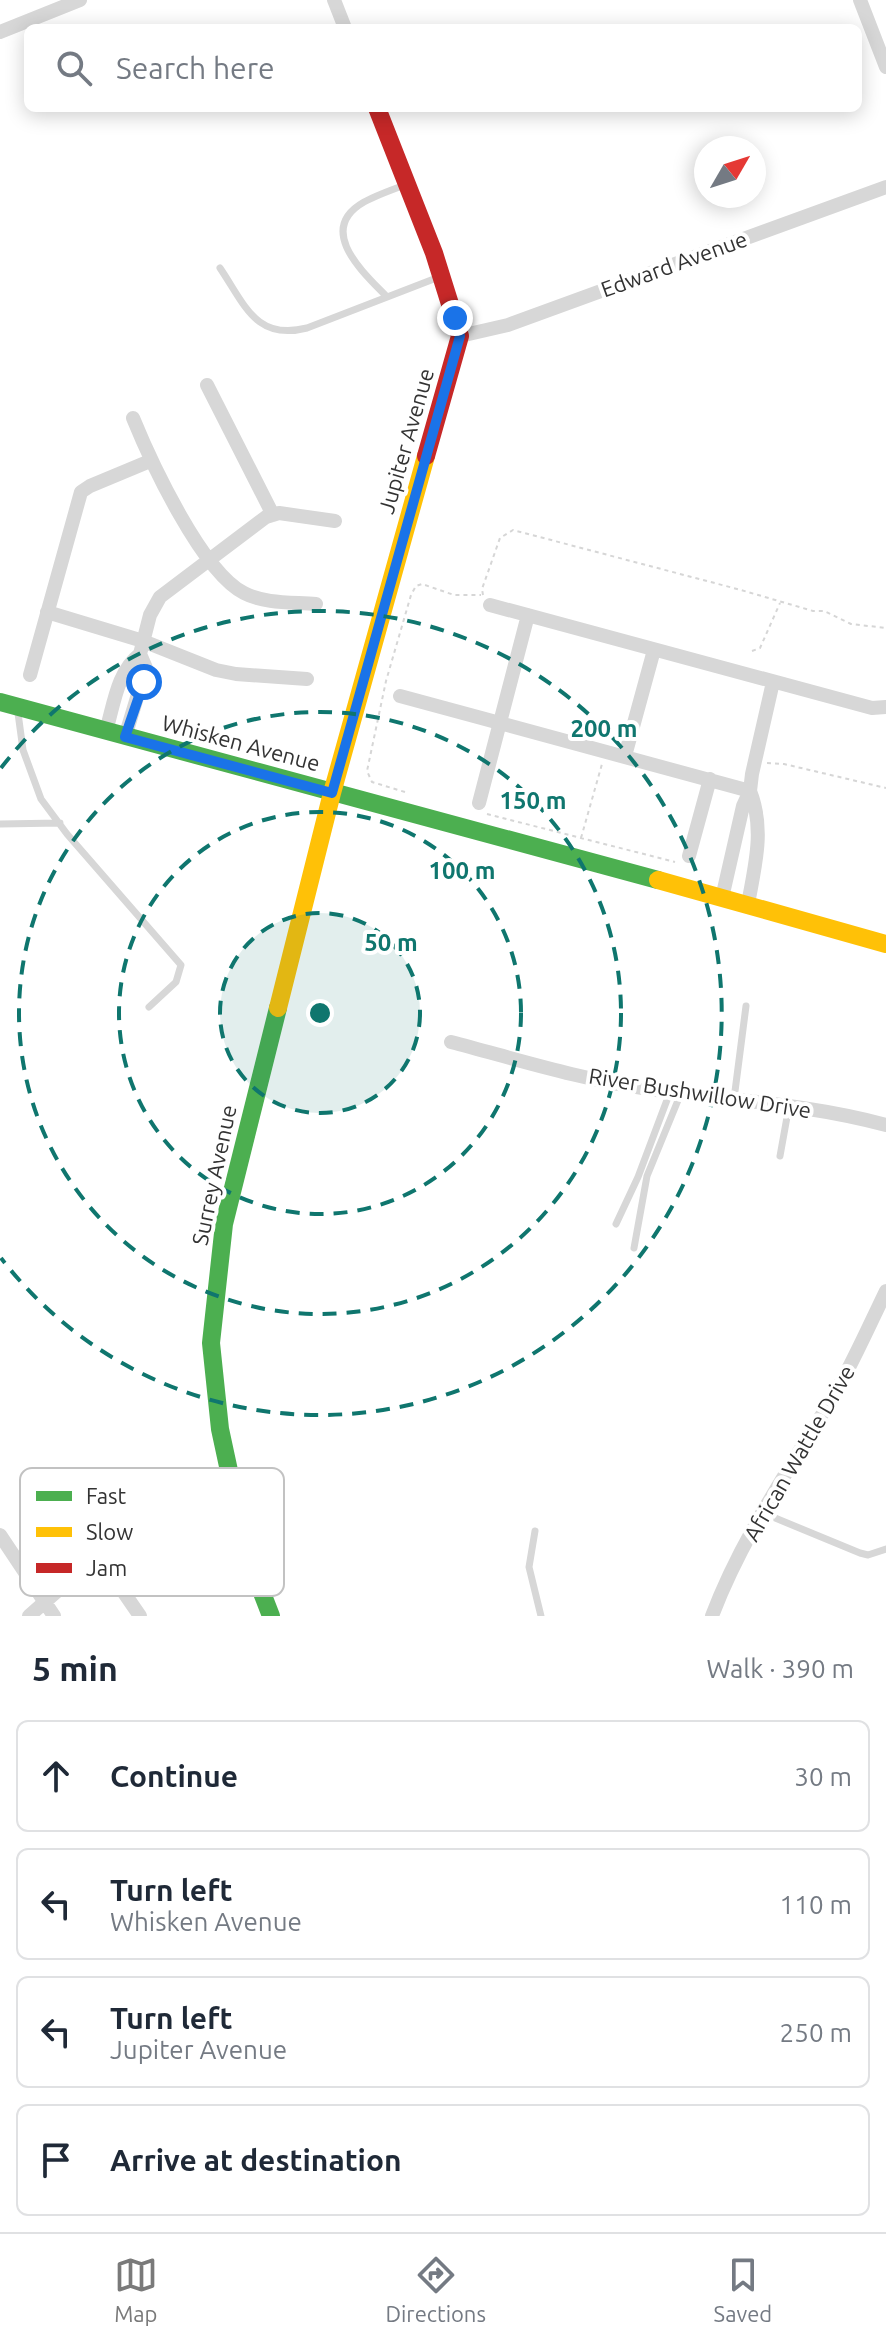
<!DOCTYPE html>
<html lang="en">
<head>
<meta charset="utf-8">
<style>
  :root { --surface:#fff; --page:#f2f2f3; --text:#1f2937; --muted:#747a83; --line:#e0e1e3; --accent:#7a7a7a }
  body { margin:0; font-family:Ubuntu,sans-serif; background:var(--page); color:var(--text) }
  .compass { position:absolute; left:694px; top:136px; width:72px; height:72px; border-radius:50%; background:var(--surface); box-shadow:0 4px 20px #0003; rotate:51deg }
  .stop { position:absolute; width:24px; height:24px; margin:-18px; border:6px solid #1a73e8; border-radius:50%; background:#fff }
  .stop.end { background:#1a73e8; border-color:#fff; box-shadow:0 2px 8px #0008 }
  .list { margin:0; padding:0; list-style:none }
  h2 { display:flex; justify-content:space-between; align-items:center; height:104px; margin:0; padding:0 32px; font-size:34px }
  h2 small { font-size:26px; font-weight:400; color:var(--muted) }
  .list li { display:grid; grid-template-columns:52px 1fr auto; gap:24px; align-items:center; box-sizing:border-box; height:112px; margin:0 16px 16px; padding:0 16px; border:2px solid var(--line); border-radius:12px }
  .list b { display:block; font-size:30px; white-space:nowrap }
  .list p { margin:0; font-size:26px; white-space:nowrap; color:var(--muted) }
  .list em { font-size:26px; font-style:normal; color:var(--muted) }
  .icon { flex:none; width:44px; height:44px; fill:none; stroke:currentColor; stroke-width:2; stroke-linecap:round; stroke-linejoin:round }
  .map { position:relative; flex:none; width:886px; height:1616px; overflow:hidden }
  .search { position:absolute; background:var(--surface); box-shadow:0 4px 20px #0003; left:24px; right:24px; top:24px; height:88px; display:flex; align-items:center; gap:20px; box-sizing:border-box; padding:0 28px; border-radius:12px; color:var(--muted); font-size:30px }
  .sheet { height:616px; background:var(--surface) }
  nav { display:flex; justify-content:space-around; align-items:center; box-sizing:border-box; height:112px; border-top:2px solid var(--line); background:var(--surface); font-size:22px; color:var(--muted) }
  nav a { display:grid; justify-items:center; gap:4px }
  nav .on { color:var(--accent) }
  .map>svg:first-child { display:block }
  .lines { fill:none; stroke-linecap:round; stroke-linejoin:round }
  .path { stroke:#d6d6d6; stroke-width:2; stroke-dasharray:4 4; stroke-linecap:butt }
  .lane { stroke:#d7d7d7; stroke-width:7 }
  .street { stroke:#d7d7d7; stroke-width:14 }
  .fast { stroke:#4caf50; stroke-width:18 }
  .slow { stroke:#ffc107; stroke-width:18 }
  .jam { stroke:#c62828; stroke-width:18 }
  .route { stroke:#1a73e8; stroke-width:10 }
  .ring { fill:none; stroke:#0f766e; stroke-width:4; stroke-dasharray:14 10 }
  .labels { text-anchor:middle; stroke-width:8; stroke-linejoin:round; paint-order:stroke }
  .street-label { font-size:22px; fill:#333; stroke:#fff }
  .key { fill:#fff; stroke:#c2c2c2; stroke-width:2 }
  .key-label { font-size:22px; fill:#333 }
  .centre { fill:#0f766e; stroke:#fff; stroke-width:4 }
  .ring-label { font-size:24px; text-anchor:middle; font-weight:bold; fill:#0f766e; stroke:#fff; stroke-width:8; stroke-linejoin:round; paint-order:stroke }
</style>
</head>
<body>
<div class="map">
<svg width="886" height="1616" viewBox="0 0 886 1616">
  <rect width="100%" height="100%" fill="#fff"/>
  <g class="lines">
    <path class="path" d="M483,595L482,589L500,538L513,530L741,590L813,611H824L851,624L886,628
      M752,651L760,648L780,603
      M767,763L784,764L886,788
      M405,792L372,782L367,771L386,681L411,595L416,586L422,584L454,595H481
      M487,814L675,862
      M581,838L602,764"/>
    <path class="lane" d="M220,268C245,305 256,341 307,328L439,277
      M387,297C364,273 315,230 364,202C377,195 391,190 405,185
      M18,713L23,750L41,799L67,834L181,965L176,982L149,1007
      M0,824L60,823
      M734,1099L746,1006
      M780,1156L789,1106
      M616,1224L638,1177L670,1092
      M634,1248L647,1176L681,1093
      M763,1513L860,1553L868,1555L886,1549
      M535,1531L529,1567L541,1616"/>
    <path class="street" d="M334,0L345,28
      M860,0L886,67
      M0,32L80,0
      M460,336L508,325L886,187
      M207,385L273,515
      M133,418C151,462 202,572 244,593C265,604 293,602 316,604
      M490,605L872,708L886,707
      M47,612L143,641L216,670L236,674L307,679
      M30,675L81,492L90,486L150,461
      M400,696L750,791
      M106,731C114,704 117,672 140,654
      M125,737L146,668L140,654L150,615L160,597L266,517L279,513L335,521
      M625,756L654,650
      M479,803L528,615
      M689,856L710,779
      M722,898L743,806L750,791L752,774L773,682
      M748,904C755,865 765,829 750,791
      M451,1042C516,1059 582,1080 649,1089C728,1100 808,1104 886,1125
      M81,1530L98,1555
      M0,1535L54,1616
      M29,1616L98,1555L140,1616
      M712,1616C742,1536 793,1464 837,1390C855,1358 870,1324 886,1291"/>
    <path class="fast" d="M0,702L658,880
      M271,1616L259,1585L237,1508L220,1429L211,1343L224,1224L278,1008"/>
    <path class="slow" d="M658,880L886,944
      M278,1008L332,793L426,456"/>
    <path class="jam" d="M377,108L434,253L460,336L426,456"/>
  </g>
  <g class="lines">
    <path class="route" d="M144,682L125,737L332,793L460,336L455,318"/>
  </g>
  <circle cx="320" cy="1013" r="100" fill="#0f766e" fill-opacity=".12"/>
  <g class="ring">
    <circle cx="320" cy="1013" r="100"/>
    <circle cx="320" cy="1013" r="201"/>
    <circle cx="320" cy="1013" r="301"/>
    <path d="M1 768A402 402 0 1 1 1 1258"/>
  </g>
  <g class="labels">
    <g class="street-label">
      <text transform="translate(674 264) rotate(-20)" y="8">Edward Avenue</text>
      <text transform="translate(406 441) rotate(-74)" y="8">Jupiter Avenue</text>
      <text transform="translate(241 743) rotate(15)" y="8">Whisken Avenue</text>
      <text transform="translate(700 1093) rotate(9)" y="8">River Bushwillow Drive</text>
      <text transform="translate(214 1175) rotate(-78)" y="8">Surrey Avenue</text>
      <text transform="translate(799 1453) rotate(-60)" y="8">African Wattle Drive</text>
    </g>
  </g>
  <rect x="20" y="1468" width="264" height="128" rx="12" class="key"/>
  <rect x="36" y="1491" width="36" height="10" fill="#4caf50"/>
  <rect x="36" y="1527" width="36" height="10" fill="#ffc107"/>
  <rect x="36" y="1563" width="36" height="10" fill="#c62828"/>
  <g class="key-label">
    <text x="86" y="1504">Fast</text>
    <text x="86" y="1540">Slow</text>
    <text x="86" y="1576">Jam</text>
  </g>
  <circle cx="320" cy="1013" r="12" class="centre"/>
  <g class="ring-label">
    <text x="604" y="737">200 m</text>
    <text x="533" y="809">150 m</text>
    <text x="462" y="879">100 m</text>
    <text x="391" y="951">50 m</text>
  </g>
</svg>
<svg class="compass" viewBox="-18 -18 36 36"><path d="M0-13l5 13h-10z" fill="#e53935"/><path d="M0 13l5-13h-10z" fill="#747a83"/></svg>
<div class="stop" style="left:144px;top:682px"></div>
<div class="stop end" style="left:455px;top:318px"></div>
<div class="search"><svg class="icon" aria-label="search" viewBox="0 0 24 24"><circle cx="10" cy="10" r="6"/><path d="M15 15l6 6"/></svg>Search here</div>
</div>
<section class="sheet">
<h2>5 min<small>Walk · 390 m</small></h2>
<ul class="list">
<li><svg class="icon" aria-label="ahead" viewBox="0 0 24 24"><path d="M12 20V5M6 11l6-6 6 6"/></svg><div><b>Continue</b></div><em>30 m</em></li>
<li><svg class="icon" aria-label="left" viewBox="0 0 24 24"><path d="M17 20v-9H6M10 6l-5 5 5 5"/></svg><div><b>Turn left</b><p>Whisken Avenue</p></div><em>110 m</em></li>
<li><svg class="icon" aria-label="left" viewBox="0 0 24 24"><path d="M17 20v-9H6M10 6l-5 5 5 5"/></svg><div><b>Turn left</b><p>Jupiter Avenue</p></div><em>250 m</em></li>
<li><svg class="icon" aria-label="arrive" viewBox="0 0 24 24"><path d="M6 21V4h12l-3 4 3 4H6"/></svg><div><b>Arrive at destination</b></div></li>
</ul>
</section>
<nav>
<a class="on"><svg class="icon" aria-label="map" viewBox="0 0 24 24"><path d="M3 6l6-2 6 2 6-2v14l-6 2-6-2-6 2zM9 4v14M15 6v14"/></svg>Map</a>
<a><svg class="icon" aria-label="directions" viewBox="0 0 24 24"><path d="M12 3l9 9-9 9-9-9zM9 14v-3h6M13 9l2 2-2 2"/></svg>Directions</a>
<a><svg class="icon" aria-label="saved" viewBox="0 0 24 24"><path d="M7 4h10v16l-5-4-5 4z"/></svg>Saved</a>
</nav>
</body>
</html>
